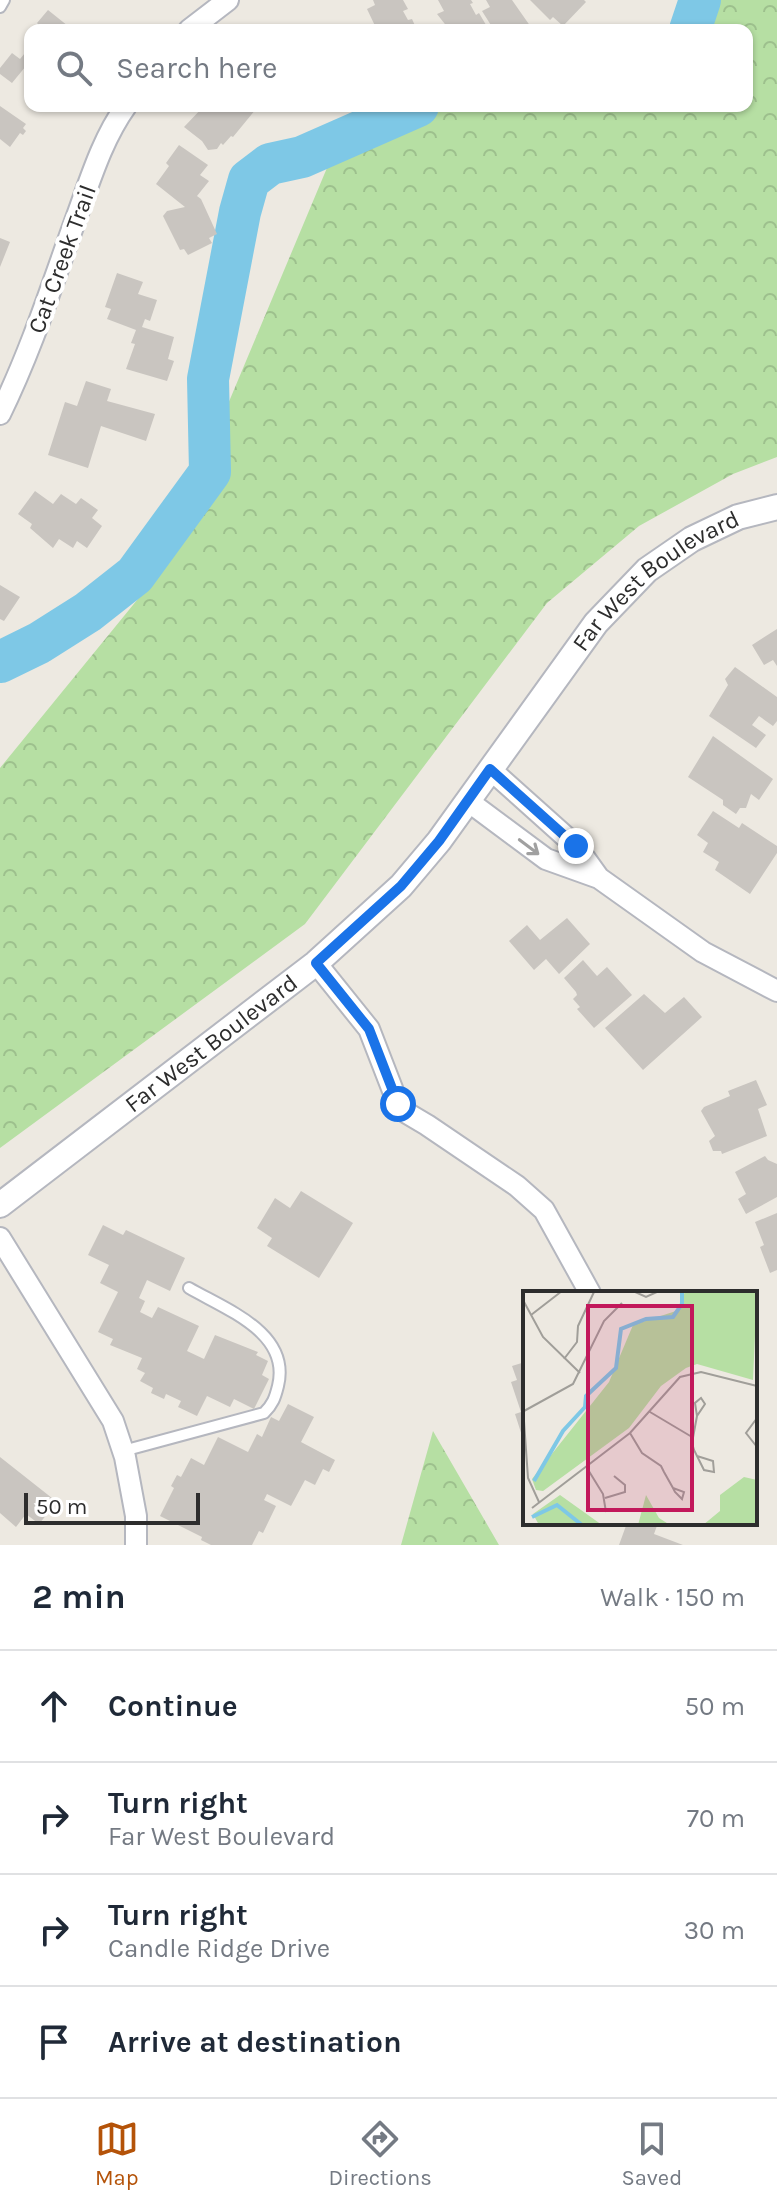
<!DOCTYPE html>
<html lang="en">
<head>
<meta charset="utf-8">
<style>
  :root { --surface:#fff; --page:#f6f6f7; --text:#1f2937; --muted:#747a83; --line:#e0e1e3; --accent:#b45309 }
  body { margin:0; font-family:Karla,sans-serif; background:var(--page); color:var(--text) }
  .scale { position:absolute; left:24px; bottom:20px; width:176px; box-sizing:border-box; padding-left:8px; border:4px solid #2d2d2d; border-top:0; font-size:22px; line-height:28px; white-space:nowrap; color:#2d2d2d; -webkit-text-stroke:6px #fff; paint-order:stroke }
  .stop { position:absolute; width:24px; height:24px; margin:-18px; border:6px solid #1a73e8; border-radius:50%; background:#fff }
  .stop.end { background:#1a73e8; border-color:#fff; box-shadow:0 2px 8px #0008 }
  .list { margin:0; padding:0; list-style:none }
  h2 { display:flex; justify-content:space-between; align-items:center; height:104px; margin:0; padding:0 32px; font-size:34px }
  h2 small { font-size:26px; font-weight:400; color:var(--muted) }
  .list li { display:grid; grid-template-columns:52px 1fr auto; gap:24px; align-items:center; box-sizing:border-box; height:112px; padding:0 32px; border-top:2px solid var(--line) }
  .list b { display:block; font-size:30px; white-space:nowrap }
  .list p { margin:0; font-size:26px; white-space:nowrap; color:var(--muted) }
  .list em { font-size:26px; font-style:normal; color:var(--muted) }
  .icon { flex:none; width:44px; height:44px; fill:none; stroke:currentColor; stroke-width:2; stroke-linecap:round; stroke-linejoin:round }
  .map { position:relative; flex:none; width:777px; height:1545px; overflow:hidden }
  .search { position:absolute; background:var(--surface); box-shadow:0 2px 6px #0004; left:24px; right:24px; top:24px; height:88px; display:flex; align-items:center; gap:20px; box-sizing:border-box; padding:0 28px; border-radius:16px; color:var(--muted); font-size:30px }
  .sheet { height:552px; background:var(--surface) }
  nav { display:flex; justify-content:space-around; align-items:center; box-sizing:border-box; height:112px; border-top:2px solid var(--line); background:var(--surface); font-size:22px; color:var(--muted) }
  nav a { display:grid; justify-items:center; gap:4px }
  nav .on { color:var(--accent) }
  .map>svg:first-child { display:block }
  .forest { fill:url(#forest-crowns) }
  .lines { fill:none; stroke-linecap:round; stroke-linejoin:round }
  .river { stroke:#7ec8e6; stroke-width:42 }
  .building { fill:#c9c5c0 }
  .service-casing { stroke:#b5b7bf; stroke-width:14 }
  .minor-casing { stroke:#b5b7bf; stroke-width:24 }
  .tertiary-casing { stroke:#b5b7bf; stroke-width:28 }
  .service { stroke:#fff; stroke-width:10 }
  .minor { stroke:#fff; stroke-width:20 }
  .tertiary { stroke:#fff; stroke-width:24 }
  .oneway { stroke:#a0a0a0 }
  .route { stroke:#1a73e8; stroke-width:10 }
  .labels { text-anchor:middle; stroke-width:8; stroke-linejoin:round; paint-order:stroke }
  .street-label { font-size:24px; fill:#2d2d2d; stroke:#fff }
  .inset-river { fill:none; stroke:#7ec8e6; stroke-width:4 }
  .inset-road { fill:none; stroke:#a09e99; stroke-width:2 }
  .view { fill:#c2185b; fill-opacity:0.15; stroke:#c2185b; stroke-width:4 }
  .inset-edge { fill:none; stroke:#2d2d2d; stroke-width:4 }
</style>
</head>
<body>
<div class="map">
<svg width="777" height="1545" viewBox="0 0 777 1545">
  <defs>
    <pattern id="forest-crowns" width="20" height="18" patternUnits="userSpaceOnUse" patternTransform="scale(2)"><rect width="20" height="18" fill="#b6dfa3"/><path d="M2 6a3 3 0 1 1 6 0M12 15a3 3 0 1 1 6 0" fill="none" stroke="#9dc08d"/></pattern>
  </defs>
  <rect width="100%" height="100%" fill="#ede9e1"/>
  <path class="forest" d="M692,0H777V457L733,474L639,526L547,603L305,924L0,1148V768L155,578L337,144L454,106H747V30H681Z
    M433,1431L499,1545H401Z"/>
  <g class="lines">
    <path class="river" d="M690,30L700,0
      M0,662L39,643L88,612L135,575L210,472L208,379L240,212L249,180L270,164L302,157L418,106"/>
  </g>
  <path class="building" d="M373,0H403L408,9L403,11L408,20L412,19L417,30H377L367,9L375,5Z
    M438,0H471L473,3L470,4L476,15L479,13L489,30H444L448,28L437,14L444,11Z
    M486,0H512L533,30H494L482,11L490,7Z
    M530,0H584L586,2L563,26L553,17L550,20Z
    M48,10L73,30H43L37,23Z
    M30,47V69L26,66L12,83L0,74V68L12,53L20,59Z
    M0,106L26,124L23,128L26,131L23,135L20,133L10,147L0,139Z
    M204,106H254L256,109L233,137L231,136L223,145L221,143L217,149L208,150L202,141L184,127Z
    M179,145L208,165L200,175L209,181L197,196L201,199L217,234L209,238L212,243L188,255L184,249L180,250L163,216L167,211L185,207L156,184L169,166L166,163Z
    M0,238L10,242L0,267Z
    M117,273L143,282L138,294L157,300L150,321L145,319L142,327L174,337L168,359L174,361L167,381L126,369L135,344L131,343L136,330L107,319L111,309L105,307Z
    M86,381L111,389L107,401L155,414L146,441L101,426L88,468L48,455L65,402L77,406Z
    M35,491L53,504L61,494L76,504L81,498L98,510L92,518L102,526L87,548L77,541L73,548L59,539L53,548L30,528L32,524L18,514Z
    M0,585L20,597L4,621L0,619Z
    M777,629V666L773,660L764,665L752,645Z
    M735,667L777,697V721L773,726L759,716L752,725L766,735L756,748L709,716L728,685L725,679Z
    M713,736L773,779L759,800L751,794L746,808H740L736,814L723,805V800L688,777Z
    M713,811L739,828L742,823L777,846V853L750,894L715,870L719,862L703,852L708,843L697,835Z
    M567,918L590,944L559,974L546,959L534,970L509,941L527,925L540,940Z
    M583,960L597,976L607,967L632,995L594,1028L577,1009L580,1007L573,999L577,995L576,992L564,978Z
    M644,994L665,1013L684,997L702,1017L643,1070L605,1028Z
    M756,1080L767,1105L758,1109L767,1136L722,1154L721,1151H713L709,1141L715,1136L701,1111L704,1107L730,1096L728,1091Z
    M765,1156L768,1160L777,1164V1197L746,1214L738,1199L746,1194L735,1172Z
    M301,1191L353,1223L319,1278L267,1246L272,1238L257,1228L275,1198L290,1208Z
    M777,1213V1270L770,1273L760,1247L764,1245L755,1222Z
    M103,1225L123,1235L126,1230L185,1258L170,1291L147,1280L139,1298L145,1301L140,1312L152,1318L158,1307L199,1326L187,1351L204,1359L215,1335L258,1352L256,1355L268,1361L262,1375L269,1379L254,1409L234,1399L230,1407L207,1396L197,1416L178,1407L181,1401L166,1394L164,1399L151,1393L153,1388L140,1381L145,1373L137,1369L142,1358L110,1345L113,1339L98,1332L118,1292L100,1283L109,1265L88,1255Z
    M525,1362V1442H524L515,1414L521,1412L511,1382L517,1380L512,1366Z
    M288,1404L314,1417L301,1442L335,1460L329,1472L323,1469L315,1485L305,1480L291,1506L267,1494L264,1500L276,1506L263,1533L259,1531L252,1545H211L201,1540L202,1537L160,1516L174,1488L171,1486L177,1475L181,1477L191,1458L204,1465L218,1437L248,1452L257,1434L262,1437L271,1417L279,1421Z
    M0,1457L57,1502L39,1524L26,1514L16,1527L0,1513Z
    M627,1523H658L654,1534L683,1545H619Z"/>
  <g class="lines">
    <defs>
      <path id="service" d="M0,7L4,0
        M123,1451L264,1413C273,1404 275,1398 278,1386C291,1333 227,1310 189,1288"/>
      <path id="minor" d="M189,30L228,0
        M0,414C30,353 51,288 74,224C89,184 101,141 126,106
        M490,769L576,846L599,878
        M468,801L546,859L599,878L703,952L777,991
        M316,963L369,1029L400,1109L427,1125L517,1186L544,1210L590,1293
        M0,1238L113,1421L125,1457L136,1516V1545"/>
      <g id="tertiary">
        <path id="s1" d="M0,1205L316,963L401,886L439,841L596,623L647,570L692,539L738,517L777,507"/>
      </g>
    </defs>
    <use href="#service" class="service-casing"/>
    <use href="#minor" class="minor-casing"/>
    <use href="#tertiary" class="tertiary-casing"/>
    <use href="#service" class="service"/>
    <use href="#minor" class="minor"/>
    <use href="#tertiary" class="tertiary"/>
  </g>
  <defs><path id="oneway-shaft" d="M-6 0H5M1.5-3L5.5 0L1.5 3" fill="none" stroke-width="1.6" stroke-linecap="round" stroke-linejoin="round" transform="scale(2)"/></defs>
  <use class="oneway" href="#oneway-shaft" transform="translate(529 847) rotate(37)"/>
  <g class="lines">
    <path class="route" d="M398,1104L369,1029L316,963L401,886L439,841L490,769L576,846"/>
  </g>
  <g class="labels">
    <g class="street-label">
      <text transform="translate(62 259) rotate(-70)" y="8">Cat Creek Trail</text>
      <text dy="8" stroke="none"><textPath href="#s1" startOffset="914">Far West Boulevard</textPath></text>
      <text dy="8" stroke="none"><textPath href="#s1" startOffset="266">Far West Boulevard</textPath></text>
    </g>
  </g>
  <g transform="translate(523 1291)">
    <rect width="234" height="234" fill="#ede9e1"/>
    <path d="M162,0H234L230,89L174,73L163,77L138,95L106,137L20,200L13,199L9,188L86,91L110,34L156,19ZM221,186L234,189V234H180L197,220V204ZM37,204L79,234H16L10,223ZM123,204L136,227L147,234H115Z" fill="#b6dfa3"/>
    <path class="inset-river" d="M11,190L40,140L62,116L63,105L93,77L98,38L123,28L150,26L159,13V0M9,226L34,214L59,234"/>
    <path class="inset-road" d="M110,0L123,6L136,0M0,9L20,46L57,82M8,24L39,0M41,68L54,51L55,35L71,1M0,116L5,187L16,211M1,120L50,93L81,30L99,12M127,121L169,146M174,125L172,112L178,107L182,113L174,125L169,152L171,159L181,179L191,181L190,170L174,165M234,127L223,142L234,156M107,142L119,162L138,175L141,181L150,197L152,201L159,208L161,201L150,197M64,177L80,203L83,221M82,207L102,201V194L91,185M9,217L107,142L157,86L178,81L234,95"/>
    <path class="view" d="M65,15H169V219H65Z"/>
    <rect width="234" height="234" class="inset-edge"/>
  </g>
</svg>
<div class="scale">50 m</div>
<div class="stop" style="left:398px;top:1104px"></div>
<div class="stop end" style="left:576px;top:846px"></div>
<div class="search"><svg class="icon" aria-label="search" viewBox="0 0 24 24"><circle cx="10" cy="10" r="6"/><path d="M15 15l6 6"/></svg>Search here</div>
</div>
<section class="sheet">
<h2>2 min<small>Walk · 150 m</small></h2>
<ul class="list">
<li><svg class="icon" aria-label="ahead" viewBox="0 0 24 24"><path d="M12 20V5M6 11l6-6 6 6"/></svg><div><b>Continue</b></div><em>50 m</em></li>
<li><svg class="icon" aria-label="right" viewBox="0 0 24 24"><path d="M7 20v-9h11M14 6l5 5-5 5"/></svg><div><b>Turn right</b><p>Far West Boulevard</p></div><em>70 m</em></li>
<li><svg class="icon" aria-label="right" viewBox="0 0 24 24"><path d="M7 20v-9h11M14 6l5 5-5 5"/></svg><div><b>Turn right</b><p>Candle Ridge Drive</p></div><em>30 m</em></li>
<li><svg class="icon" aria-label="arrive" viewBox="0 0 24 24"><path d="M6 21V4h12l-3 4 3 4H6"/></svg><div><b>Arrive at destination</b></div></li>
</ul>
</section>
<nav>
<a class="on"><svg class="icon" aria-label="map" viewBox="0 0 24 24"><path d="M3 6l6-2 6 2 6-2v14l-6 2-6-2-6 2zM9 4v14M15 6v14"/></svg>Map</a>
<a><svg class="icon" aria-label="directions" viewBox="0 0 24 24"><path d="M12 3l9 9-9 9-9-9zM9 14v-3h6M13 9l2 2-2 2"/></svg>Directions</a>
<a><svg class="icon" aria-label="saved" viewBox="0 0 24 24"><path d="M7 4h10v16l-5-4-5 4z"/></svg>Saved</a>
</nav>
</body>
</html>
